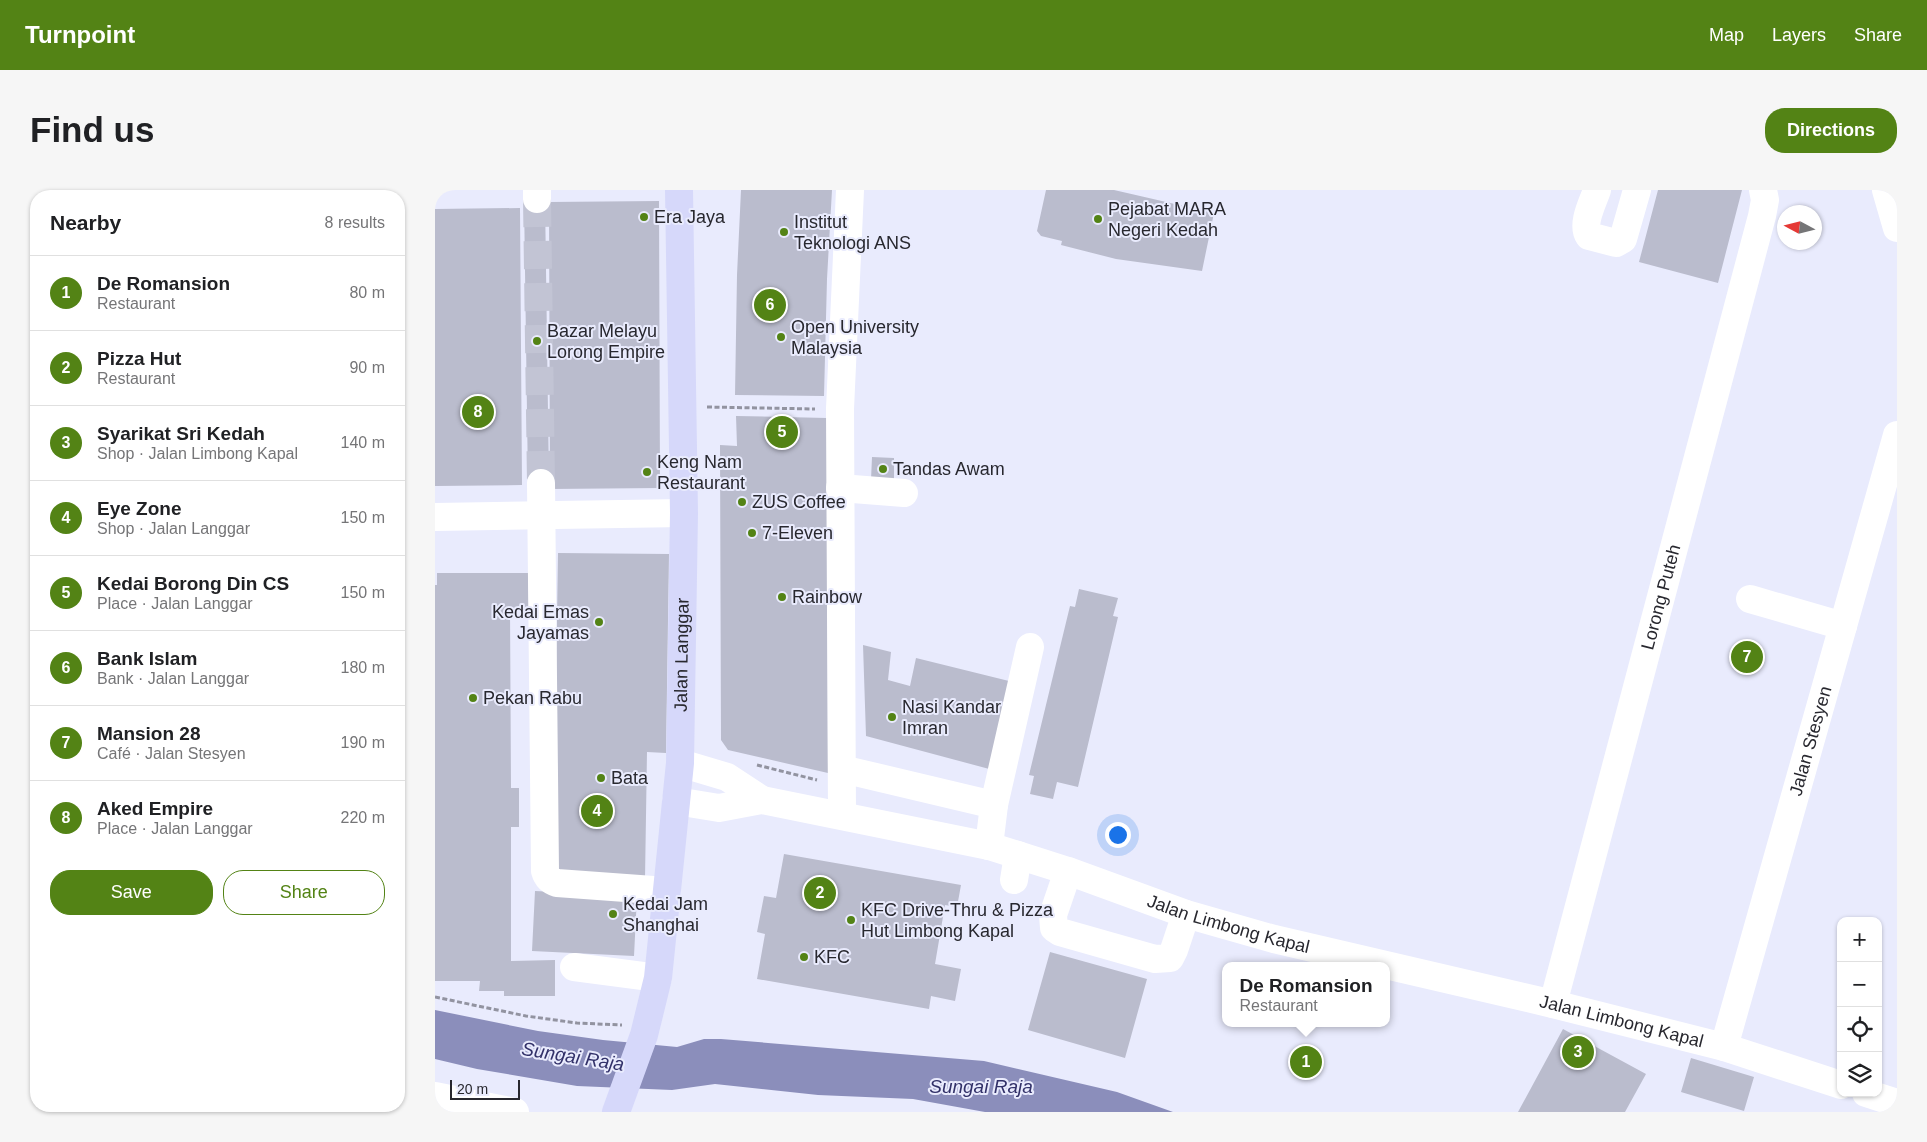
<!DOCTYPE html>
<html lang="en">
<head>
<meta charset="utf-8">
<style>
  :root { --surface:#fff; --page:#f6f6f6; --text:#202124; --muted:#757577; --line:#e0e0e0; --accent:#538315 }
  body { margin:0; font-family:Arial,sans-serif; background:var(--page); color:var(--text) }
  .controls { position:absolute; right:15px; bottom:15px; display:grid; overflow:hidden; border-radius:10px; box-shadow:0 1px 4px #0004 }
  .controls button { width:45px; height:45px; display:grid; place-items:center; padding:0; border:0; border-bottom:1px solid var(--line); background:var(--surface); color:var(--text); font:25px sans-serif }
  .compass { position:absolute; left:1342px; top:15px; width:45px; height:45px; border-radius:50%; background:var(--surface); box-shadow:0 1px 4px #0004; rotate:277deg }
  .scale { position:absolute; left:15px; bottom:12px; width:70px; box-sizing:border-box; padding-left:5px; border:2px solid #28282f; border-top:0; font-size:14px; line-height:18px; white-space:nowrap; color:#28282f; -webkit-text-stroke:4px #e9ebfd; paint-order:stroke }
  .you { position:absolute; left:682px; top:644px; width:18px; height:18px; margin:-12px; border:4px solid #fff; border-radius:50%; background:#1a73e8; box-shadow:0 0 0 8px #1a73e833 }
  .badge { display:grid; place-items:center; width:32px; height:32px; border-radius:50%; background:var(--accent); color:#fff; font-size:16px; font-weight:700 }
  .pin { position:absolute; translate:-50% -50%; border:2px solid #fff; box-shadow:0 1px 5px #0006 }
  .popup { position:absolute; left:787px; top:772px; width:168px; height:65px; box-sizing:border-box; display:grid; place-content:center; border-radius:10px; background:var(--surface); filter:drop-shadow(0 1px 4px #0005); font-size:16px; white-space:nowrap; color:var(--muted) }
  .popup b { font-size:19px; color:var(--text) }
  .popup::after { content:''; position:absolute; left:50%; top:100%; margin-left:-10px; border:10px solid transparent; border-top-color:var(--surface) }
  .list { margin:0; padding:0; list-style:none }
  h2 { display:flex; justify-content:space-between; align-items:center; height:65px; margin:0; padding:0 20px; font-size:21px }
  h2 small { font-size:16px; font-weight:400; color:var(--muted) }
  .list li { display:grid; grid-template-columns:32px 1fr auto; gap:15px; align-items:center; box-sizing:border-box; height:75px; padding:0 20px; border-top:1px solid var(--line) }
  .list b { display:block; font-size:19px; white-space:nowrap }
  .list p { margin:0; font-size:16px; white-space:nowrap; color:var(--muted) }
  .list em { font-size:16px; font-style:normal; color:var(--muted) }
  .actions { display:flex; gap:10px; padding:15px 20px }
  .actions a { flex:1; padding:11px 0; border:1px solid var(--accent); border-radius:20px; text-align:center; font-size:18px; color:var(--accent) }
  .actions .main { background:var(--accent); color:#fff }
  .icon { flex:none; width:28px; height:28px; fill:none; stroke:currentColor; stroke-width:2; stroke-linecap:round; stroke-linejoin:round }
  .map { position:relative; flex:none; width:1462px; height:922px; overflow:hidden; border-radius:20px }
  header { display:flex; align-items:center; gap:30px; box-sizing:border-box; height:70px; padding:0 25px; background:var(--accent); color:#fff }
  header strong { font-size:24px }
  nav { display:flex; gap:28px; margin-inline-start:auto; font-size:18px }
  .intro { display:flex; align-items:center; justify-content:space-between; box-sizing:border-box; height:120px; padding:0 30px }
  h1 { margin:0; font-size:35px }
  .button { padding:12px 22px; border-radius:20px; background:var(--accent); color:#fff; font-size:18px; font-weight:700 }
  main { display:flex; gap:30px; padding:0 30px }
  aside { flex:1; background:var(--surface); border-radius:20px; box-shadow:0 1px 4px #0004 }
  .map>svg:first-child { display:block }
  .water { fill:#8b8ebb }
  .building { fill:#babccd }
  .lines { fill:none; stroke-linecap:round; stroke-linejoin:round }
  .minor-tunnel { stroke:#c2c4d4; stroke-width:28; stroke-dasharray:28 14; stroke-linecap:butt }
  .path { stroke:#9293a0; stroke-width:3; stroke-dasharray:5 2.5; stroke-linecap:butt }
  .minor { stroke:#fff; stroke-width:28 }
  .major { stroke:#d6d8fa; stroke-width:28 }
  .poi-dot { fill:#538315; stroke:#e9ebfd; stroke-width:2 }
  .labels { text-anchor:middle; stroke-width:4; stroke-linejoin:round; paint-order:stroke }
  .poi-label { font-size:18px; fill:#28282f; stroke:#e9ebfd; text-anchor:start }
  .street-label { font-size:18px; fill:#28282f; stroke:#e9ebfd }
  .water-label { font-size:19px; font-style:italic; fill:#323169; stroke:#e9ebfd }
</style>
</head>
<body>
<header>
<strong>Turnpoint</strong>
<nav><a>Map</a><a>Layers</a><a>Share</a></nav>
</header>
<div class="intro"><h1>Find us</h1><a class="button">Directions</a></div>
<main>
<aside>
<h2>Nearby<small>8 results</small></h2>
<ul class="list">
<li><span class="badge">1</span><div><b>De Romansion</b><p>Restaurant</p></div><em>80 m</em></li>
<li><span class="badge">2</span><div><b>Pizza Hut</b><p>Restaurant</p></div><em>90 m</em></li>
<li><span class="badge">3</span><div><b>Syarikat Sri Kedah</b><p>Shop · Jalan Limbong Kapal</p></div><em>140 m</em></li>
<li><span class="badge">4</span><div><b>Eye Zone</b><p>Shop · Jalan Langgar</p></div><em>150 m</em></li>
<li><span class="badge">5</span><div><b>Kedai Borong Din CS</b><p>Place · Jalan Langgar</p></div><em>150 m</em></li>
<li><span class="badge">6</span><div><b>Bank Islam</b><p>Bank · Jalan Langgar</p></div><em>180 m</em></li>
<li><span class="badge">7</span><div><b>Mansion 28</b><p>Café · Jalan Stesyen</p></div><em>190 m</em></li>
<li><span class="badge">8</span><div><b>Aked Empire</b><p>Place · Jalan Langgar</p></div><em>220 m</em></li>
</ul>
<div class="actions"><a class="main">Save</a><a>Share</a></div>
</aside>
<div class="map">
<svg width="1462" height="922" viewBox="0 0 1462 922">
  <rect width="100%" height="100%" fill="#e9ebfd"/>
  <path class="water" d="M0,820L103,841L168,850L242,857L269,849H286L549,871L682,902L738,922H550L478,909L383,905L280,894L237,900L142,896L42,879L0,869Z"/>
  <path class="building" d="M306,0H397L392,89L389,206L300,205L302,85Z
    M611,0H679L779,23L767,81L681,69L626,55L627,51L606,46L602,41Z
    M1223,0H1307L1283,93L1204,72Z
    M110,8L114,293L93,294L89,9Z
    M224,11L225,298L115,299L114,12Z
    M85,18L87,295L0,296V19Z
    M301,226L392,228L393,583L293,560L286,550L285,255L302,256Z
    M437,267L459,268V291L436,290Z
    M123,363L234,364L231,563L212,562L210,689L118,688Z
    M2,383H93L94,418H75L76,598H84V637H76V771L120,770V806H69V801H44L45,791H0V395H2Z
    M644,399L683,408L678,426L683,427L643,597L622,592L618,609L595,604L599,586L594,585L635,416L640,417Z
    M428,455L456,462L453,490L475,496L481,468L578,492L558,580L431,546Z
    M349,664L526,695L522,717L510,715L500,774L526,779L520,811L496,806L494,819L322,789L330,744L322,742L329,706L341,708Z
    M100,701L202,706L199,766L97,761Z
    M615,762L712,789L690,868L593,840Z
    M1128,839L1211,884L1190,922H1083Z
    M1256,868L1319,887L1309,921L1246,902Z"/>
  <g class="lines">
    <path class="minor-tunnel" d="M102,9L106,293"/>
    <path class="path" d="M272,217L380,219
      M322,575L382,590
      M0,807L91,826L142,833L187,835"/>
    <g class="minor">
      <path d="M1162,0C1158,12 1146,34 1154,46L1181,53L1188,49L1202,0"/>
      <path d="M1451,0L1462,38"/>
      <path d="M102,9V0"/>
      <path d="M106,293L110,681C112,688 115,691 122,693L232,701"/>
      <path d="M405,298L469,303"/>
      <path d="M0,327L249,323"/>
      <path d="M1315,409L1408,436"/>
      <path d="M245,573L292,587L327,610"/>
      <path d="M407,579L559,615"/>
      <path id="s1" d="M241,611L284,618L327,610L554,656L633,681L751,724L839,749L1118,814L1289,857L1406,895"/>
      <path d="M407,625L405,219L415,0"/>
      <path d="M554,656L559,615L595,457"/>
      <path d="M633,681L618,725L619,738L625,742L720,769L735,768L739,760L751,724"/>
      <path d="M579,690L583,665"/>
      <path d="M139,777L223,788"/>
      <path id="s2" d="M1118,814L1327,26L1330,10L1328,0"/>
      <path id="s3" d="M1289,857L1462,245"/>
      <path d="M1431,903L1462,913"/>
      <path d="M0,906L80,922"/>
    </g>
    <path class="major" id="s4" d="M181,922L209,845L223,788L245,573L249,323L244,0"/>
  </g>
  <g class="poi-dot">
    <circle cx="209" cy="27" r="5"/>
    <circle cx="663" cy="29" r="5"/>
    <circle cx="349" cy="42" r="5"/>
    <circle cx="346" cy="147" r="5"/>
    <circle cx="102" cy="151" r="5"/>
    <circle cx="448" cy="279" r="5"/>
    <circle cx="212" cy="282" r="5"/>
    <circle cx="307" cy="312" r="5"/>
    <circle cx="317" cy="343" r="5"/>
    <circle cx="347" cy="407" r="5"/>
    <circle cx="164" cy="432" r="5"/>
    <circle cx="38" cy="508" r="5"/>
    <circle cx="457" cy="527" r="5"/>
    <circle cx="166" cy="588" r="5"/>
    <circle cx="178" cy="724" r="5"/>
    <circle cx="416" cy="730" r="5"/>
    <circle cx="369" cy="767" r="5"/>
  </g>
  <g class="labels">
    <g class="poi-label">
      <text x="673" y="25">Pejabat MARA<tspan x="673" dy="21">Negeri Kedah</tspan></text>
      <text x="219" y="33">Era Jaya</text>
      <text x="359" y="38">Institut<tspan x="359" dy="21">Teknologi ANS</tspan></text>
      <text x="356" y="143">Open University<tspan x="356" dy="21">Malaysia</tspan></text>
      <text x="112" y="147">Bazar Melayu<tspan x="112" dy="21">Lorong Empire</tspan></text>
      <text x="222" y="278">Keng Nam<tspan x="222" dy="21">Restaurant</tspan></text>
      <text x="458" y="285">Tandas Awam</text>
      <text x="317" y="318">ZUS Coffee</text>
      <text x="327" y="349">7-Eleven</text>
      <text x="357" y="413">Rainbow</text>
      <text x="154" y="428" text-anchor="end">Kedai Emas<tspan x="154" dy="21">Jayamas</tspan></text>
      <text x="48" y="514">Pekan Rabu</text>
      <text x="467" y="523">Nasi Kandar<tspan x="467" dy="21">Imran</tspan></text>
      <text x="176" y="594">Bata</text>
      <text x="188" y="720">Kedai Jam<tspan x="188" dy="21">Shanghai</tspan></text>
      <text x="426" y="726">KFC Drive-Thru &amp; Pizza<tspan x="426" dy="21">Hut Limbong Kapal</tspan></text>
      <text x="379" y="773">KFC</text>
    </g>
    <g class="street-label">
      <text dy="6" stroke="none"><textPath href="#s2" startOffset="421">Lorong Puteh</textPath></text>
      <text dy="6" stroke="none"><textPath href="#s4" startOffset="465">Jalan Langgar</textPath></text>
      <text dy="6" stroke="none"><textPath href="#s3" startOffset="318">Jalan Stesyen</textPath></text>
      <text dy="6" stroke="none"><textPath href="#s1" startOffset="571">Jalan Limbong Kapal</textPath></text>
      <text dy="6" stroke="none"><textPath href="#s1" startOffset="976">Jalan Limbong Kapal</textPath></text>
    </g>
    <g class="water-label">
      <text transform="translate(138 866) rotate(9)" y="7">Sungai Raja</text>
      <text x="546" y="903">Sungai Raja</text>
    </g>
  </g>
</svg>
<div class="controls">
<button>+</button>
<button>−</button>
<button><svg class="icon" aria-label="locate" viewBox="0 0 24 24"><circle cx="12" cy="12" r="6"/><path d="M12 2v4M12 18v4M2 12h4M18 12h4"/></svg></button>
<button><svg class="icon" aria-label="layers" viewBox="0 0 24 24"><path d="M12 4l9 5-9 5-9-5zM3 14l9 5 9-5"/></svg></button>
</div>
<svg class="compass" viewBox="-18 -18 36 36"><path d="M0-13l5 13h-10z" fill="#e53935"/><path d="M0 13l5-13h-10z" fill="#757577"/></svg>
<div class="scale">20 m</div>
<div class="you"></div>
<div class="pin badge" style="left:871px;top:872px">1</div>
<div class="popup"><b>De Romansion</b>Restaurant</div>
<div class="pin badge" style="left:385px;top:703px">2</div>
<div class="pin badge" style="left:1143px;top:862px">3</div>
<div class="pin badge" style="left:162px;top:621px">4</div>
<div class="pin badge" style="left:347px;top:242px">5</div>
<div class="pin badge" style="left:335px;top:115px">6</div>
<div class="pin badge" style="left:1312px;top:467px">7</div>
<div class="pin badge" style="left:43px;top:222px">8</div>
</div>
</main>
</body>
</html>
